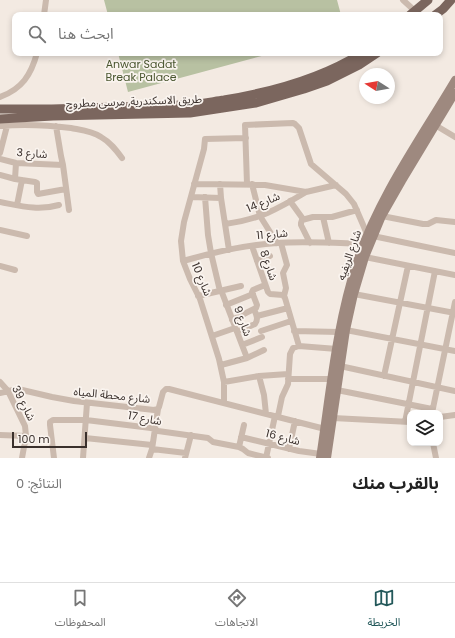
<!DOCTYPE html>
<html lang="ar">
<head>
<meta charset="utf-8">
<style>
  :root { --surface:#fff; --page:#f2f2f2; --text:#222; --muted:#767676; --line:#e0e0e0; --accent:#23585a }
  body { margin:0; font-family:Poppins,"Noto Sans Arabic",sans-serif; background:var(--page); color:var(--text); direction:rtl }
  .controls { position:absolute; right:12px; bottom:12px; display:grid; overflow:hidden; border-radius:8px; box-shadow:0 2px 6px #0003 }
  .controls button { width:36px; height:36px; display:grid; place-items:center; padding:0; border:0; border-bottom:1px solid var(--line); background:var(--surface); color:var(--text); font:20px sans-serif }
  .compass { position:absolute; left:359px; top:68px; width:36px; height:36px; border-radius:50%; background:var(--surface); box-shadow:0 2px 6px #0003; rotate:281deg }
  .scale { position:absolute; left:12px; bottom:10px; width:75px; box-sizing:border-box; padding-left:4px; border:2px solid #3a302c; border-top:0; font-size:11px; line-height:14px; white-space:nowrap; color:#3a302c; -webkit-text-stroke:3px #faf4ef; paint-order:stroke }
  .list { margin:0; padding:0; list-style:none }
  h2 { display:flex; justify-content:space-between; align-items:center; height:52px; margin:0; padding:0 16px; font-size:17px }
  h2 small { font-size:13px; font-weight:400; color:var(--muted) }
  .icon { flex:none; width:22px; height:22px; fill:none; stroke:currentColor; stroke-width:2; stroke-linecap:round; stroke-linejoin:round }
  .map { position:relative; flex:none; width:455px; height:458px; overflow:hidden; direction:ltr }
  .search { position:absolute; background:var(--surface); box-shadow:0 2px 6px #0003; left:12px; right:12px; top:12px; height:44px; display:flex; align-items:center; gap:10px; box-sizing:border-box; padding:0 14px; border-radius:8px; color:var(--muted); font-size:15px }
  .sheet { height:124px; background:var(--surface) }
  nav { display:flex; justify-content:space-around; align-items:center; box-sizing:border-box; height:56px; border-top:1px solid var(--line); background:var(--surface); font-size:11px; color:var(--muted) }
  nav a { display:grid; justify-items:center; gap:2px }
  nav .on { color:var(--accent) }
  .map>svg:first-child { display:block }
  .green { fill:#b8c1a2 }
  .lines { fill:none; stroke-linecap:round; stroke-linejoin:round }
  .street { stroke:#cbbaae; stroke-width:6 }
  .secondary { stroke:#9e897f; stroke-width:8 }
  .primary { stroke:#7b665e; stroke-width:9 }
  .labels { text-anchor:middle; stroke-width:3.5; stroke-linejoin:round; paint-order:stroke }
  .park-label { font-size:11px; fill:#4b5731; stroke:#faf4ef }
  .street-label { font-size:11px; fill:#3a302c; stroke:#faf4ef }
</style>
</head>
<body>
<div class="map">
<svg width="455" height="458" viewBox="0 0 455 458">
  <rect width="100%" height="100%" fill="#f3eae2"/>
  <path class="green" d="M104,0H337L341,15H108Z
    M118,53H273L128,92Z"/>
  <g class="lines">
    <path class="street" d="M403,0L415,11
      M44,15L46,0
      M0,97C22,89 31,75 37,53
      M435,125L455,137
      M0,126C24,124 47,125 71,128C81,130 92,131 101,137C110,142 116,150 122,158
      M56,126L61,156L63,165L69,210
      M0,153L7,126
      M0,159L16,163L63,165
      M0,175L15,179L35,182L37,183V192L38,194L66,189
      M15,179L16,163
      M194,184L265,185L306,192L336,185
      M220,184L221,198L229,250
      M247,184L245,125L293,123L295,124L299,128L311,164L346,194L354,204L367,234
      M252,184L260,216L277,243
      M191,197L221,198
      M205,197L208,235L211,253L220,291
      M290,201L303,219
      M0,202C21,206 38,211 59,205
      M17,205L22,180
      M382,216L423,224H428L436,220L455,222
      M323,217L329,243
      M225,224C258,220 278,209 306,192
      M0,230L27,236
      M373,236L455,253
      M281,243L287,265L283,273L286,288L284,296
      M310,243L301,225V223L302,220L313,217H332L357,210
      M252,246L268,292L270,294L283,295L285,298L299,346
      M365,257L455,275
      M183,261C214,252 246,245 277,243C306,241 335,243 364,244
      M257,261L270,256
      M0,266L15,270
      M221,290L247,358
      M354,294L455,313
      M198,296L241,286
      M226,305L253,294
      M257,316L288,308
      M232,320L256,308L257,305L252,292L253,290L265,285
      M346,330L455,351
      M261,331L291,321
      M294,331L339,332
      M237,332L255,324C259,319 256,314 254,309
      M212,336L235,328
      M242,345L262,337
      M221,365L247,358L264,350
      M340,366L455,391
      M259,376L264,395L266,414
      M384,376L408,266
      M288,379H332
      M0,382L8,391L25,426L26,436L22,458
      M224,382L259,376L288,374
      M337,390L432,409
      M0,393L13,390L18,389L52,397L74,401L154,410L158,409L159,407L163,392L166,389H169L325,429
      M224,403V382L219,359L200,299L190,279L183,261L181,241L184,222L204,149L205,139L246,138
      M432,413L455,302
      M278,416L282,397L288,384L290,354L293,348L299,346L337,349
      M440,417L455,415
      M333,418L410,422
      M405,422L435,271
      M0,435L26,436
      M241,437L299,451L321,454
      M85,438L152,445
      M433,443L436,458
      M239,447L244,425
      M152,449L186,453
      M289,449L295,421
      M54,458L50,425V422L53,420H86L151,428L158,431L208,438L213,442L239,447L243,449L248,453L268,458
      M83,458L87,403
      M149,458L152,449L158,409
      M185,458L191,435
      M266,458L275,416"/>
    <path class="secondary" d="M320,458C330,393 336,324 357,261C379,196 420,139 455,80
      M327,458L346,330L354,294L365,257L382,216L402,181L455,93"/>
    <path class="primary" d="M410,15L428,0
      M435,15L443,9L451,0
      M0,109H52L182,105C196,105 210,102 224,100C272,92 321,79 362,53
      M0,119L53,116L190,113L256,103L304,89L327,81L359,65L377,53"/>
  </g>
  <g class="labels">
    <g class="park-label">
      <text x="141" y="68">Anwar Sadat<tspan x="141" dy="13">Break Palace</tspan></text>
    </g>
    <g class="street-label">
      <text transform="translate(134 101) rotate(-2)" y="4">طريق الاسكندرية, مرسى مطروح</text>
      <text transform="translate(32 153) rotate(4)" y="4">شارع 3</text>
      <text transform="translate(263 202) rotate(-23)" y="4">شارع 14</text>
      <text transform="translate(272 234) rotate(-5)" y="4">شارع 11</text>
      <text transform="translate(349 255) rotate(-71)" y="4">شارع الريفيه</text>
      <text transform="translate(269 265) rotate(71)" y="4">شارع 8</text>
      <text transform="translate(202 279) rotate(67)" y="4">شارع 10</text>
      <text transform="translate(243 321) rotate(69)" y="4">شارع 9</text>
      <text transform="translate(112 395) rotate(6)" y="4">شارع محطة المياه</text>
      <text transform="translate(24 403) rotate(63)" y="4">شارع 39</text>
      <text transform="translate(145 418) rotate(11)" y="4">شارع 17</text>
      <text transform="translate(283 437) rotate(14)" y="4">شارع 16</text>
    </g>
  </g>
</svg>
<div class="controls">
<button><svg class="icon" aria-label="layers" viewBox="0 0 24 24"><path d="M12 4l9 5-9 5-9-5zM3 14l9 5 9-5"/></svg></button>
</div>
<svg class="compass" viewBox="-18 -18 36 36"><path d="M0-13l5 13h-10z" fill="#e53935"/><path d="M0 13l5-13h-10z" fill="#767676"/></svg>
<div class="scale">100 m</div>
<div class="search"><svg class="icon" aria-label="search" viewBox="0 0 24 24"><circle cx="10" cy="10" r="6"/><path d="M15 15l6 6"/></svg>ابحث هنا</div>
</div>
<section class="sheet">
<h2>بالقرب منك<small>النتائج: 0</small></h2>
<ul class="list">
</ul>
</section>
<nav>
<a class="on"><svg class="icon" aria-label="map" viewBox="0 0 24 24"><path d="M3 6l6-2 6 2 6-2v14l-6 2-6-2-6 2zM9 4v14M15 6v14"/></svg>الخريطة</a>
<a><svg class="icon" aria-label="directions" viewBox="0 0 24 24"><path d="M12 3l9 9-9 9-9-9zM9 14v-3h6M13 9l2 2-2 2"/></svg>الاتجاهات</a>
<a><svg class="icon" aria-label="saved" viewBox="0 0 24 24"><path d="M7 4h10v16l-5-4-5 4z"/></svg>المحفوظات</a>
</nav>
</body>
</html>
